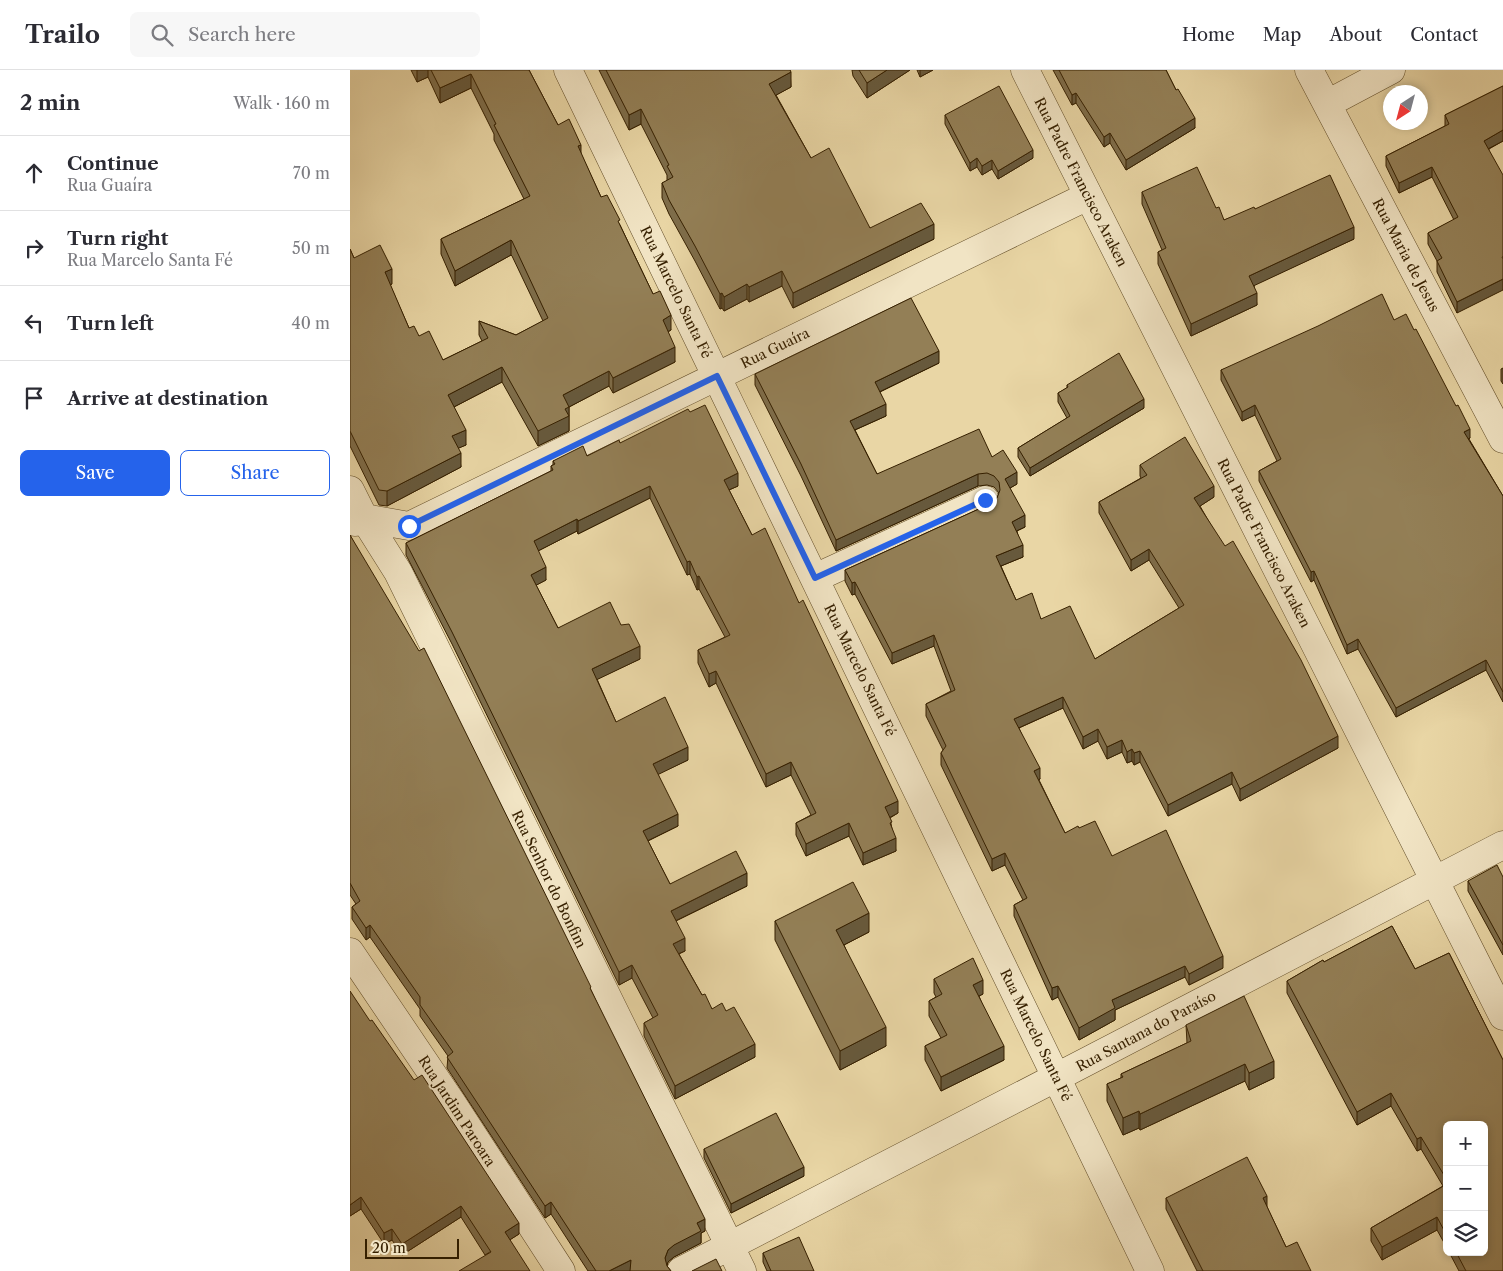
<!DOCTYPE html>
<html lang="en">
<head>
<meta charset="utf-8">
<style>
  :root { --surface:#fff; --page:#f7f7f7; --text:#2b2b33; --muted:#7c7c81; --line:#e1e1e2; --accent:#2563eb }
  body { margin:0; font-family:"Libre Caslon Text",serif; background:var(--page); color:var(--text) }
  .controls { position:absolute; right:15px; bottom:15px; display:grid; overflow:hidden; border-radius:8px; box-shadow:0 2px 8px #0003 }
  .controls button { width:45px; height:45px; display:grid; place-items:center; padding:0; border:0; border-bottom:1px solid var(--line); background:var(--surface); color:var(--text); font:25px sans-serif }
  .compass { position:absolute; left:1033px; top:15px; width:45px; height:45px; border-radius:50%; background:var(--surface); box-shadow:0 2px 8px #0003; rotate:216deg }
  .scale { position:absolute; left:15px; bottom:12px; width:94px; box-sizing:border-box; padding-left:5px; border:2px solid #362000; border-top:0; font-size:14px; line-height:18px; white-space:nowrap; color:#362000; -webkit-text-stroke:4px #f1e4c4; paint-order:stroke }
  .stop { position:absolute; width:15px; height:15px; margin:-11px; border:4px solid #2563eb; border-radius:50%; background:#fff }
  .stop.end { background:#2563eb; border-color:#fff; box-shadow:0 1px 5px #0008 }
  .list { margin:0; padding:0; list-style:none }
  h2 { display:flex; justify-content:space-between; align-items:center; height:65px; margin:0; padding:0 20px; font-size:21px }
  h2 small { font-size:16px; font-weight:400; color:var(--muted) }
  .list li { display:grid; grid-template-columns:32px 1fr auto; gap:15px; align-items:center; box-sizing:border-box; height:75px; padding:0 20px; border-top:1px solid var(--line) }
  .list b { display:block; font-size:19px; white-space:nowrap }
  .list p { margin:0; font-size:16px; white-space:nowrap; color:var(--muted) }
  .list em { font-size:16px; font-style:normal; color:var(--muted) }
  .actions { display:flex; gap:10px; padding:15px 20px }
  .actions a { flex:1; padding:11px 0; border:1px solid var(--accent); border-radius:8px; text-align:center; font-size:18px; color:var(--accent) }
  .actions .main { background:var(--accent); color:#fff }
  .icon { flex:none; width:28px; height:28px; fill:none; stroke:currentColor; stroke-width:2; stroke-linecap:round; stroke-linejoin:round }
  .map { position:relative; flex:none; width:1153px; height:1201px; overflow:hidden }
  header { display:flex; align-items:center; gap:30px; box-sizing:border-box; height:70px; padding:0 25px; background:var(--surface); border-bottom:1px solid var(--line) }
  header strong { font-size:24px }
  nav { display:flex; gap:28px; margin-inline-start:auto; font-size:18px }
  .search { width:350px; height:45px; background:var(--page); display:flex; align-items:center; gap:12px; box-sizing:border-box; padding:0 18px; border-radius:8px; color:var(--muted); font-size:19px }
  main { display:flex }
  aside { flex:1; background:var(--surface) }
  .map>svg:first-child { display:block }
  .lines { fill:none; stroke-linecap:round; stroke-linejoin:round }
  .minor-casing { stroke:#634e29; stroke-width:29 }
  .minor { stroke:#f1e4c4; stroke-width:28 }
  .wall { fill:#7e6d4a; stroke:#362000 }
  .shaded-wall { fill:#67593c; stroke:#362000 }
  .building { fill:#937f56; stroke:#362000 }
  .route { stroke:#2563eb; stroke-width:6 }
  .labels { text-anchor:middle; stroke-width:4; stroke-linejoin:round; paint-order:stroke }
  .street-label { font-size:14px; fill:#362000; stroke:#f1e4c4 }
</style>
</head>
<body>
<header>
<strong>Trailo</strong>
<div class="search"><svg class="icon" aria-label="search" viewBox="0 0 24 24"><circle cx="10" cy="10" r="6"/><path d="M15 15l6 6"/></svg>Search here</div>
<nav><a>Home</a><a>Map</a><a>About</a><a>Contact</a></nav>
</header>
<main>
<aside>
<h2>2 min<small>Walk · 160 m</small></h2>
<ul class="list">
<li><svg class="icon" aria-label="ahead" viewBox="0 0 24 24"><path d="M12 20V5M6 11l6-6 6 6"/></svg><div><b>Continue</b><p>Rua Guaíra</p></div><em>70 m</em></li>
<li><svg class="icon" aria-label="right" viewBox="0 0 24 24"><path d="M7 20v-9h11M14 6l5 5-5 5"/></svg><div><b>Turn right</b><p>Rua Marcelo Santa Fé</p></div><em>50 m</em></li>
<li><svg class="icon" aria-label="left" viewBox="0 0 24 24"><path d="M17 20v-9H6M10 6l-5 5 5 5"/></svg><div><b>Turn left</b></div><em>40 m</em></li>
<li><svg class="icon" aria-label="arrive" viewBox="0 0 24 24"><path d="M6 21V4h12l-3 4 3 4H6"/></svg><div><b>Arrive at destination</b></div></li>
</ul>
<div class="actions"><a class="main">Save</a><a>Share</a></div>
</aside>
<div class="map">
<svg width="1153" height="1201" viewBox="0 0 1153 1201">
  <rect width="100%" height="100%" fill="#e9d6a5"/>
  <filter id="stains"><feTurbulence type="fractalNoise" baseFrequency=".004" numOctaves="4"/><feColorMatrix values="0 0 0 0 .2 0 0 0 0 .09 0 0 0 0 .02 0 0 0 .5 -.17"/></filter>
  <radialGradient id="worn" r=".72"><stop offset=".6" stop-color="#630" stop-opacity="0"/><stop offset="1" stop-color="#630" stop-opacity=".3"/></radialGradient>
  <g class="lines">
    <defs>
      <path id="minor" d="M218,0L800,1201
        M675,0L1153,946
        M959,0L1153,369
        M977,34L1041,0
        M0,420L14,448L48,502L392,1201
        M5,452L14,448L59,456L738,126
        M465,508L635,430
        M0,882L102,1033L211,1201
        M331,1201L707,1007L1153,775"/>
    </defs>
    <use href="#minor" class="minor-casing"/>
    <use href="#minor" class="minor"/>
  </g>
  <path class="wall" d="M61,0H179L208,55L231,84L251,127L270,155L303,224L321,260L318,262L325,292L263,323L259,316L219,337V361L188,376L152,312L104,337L116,375L108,378L111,397L37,436L29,435L0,376V179L4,188L42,214L40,215L59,258L69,266L93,290L132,271L129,265V251L166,265L193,251L162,186L161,185L105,216L91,184V169L174,129L144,70V64L121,18L90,33L78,7L67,12Z
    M249,0H440L441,17L426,25L461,88L520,158L584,169L443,238L432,216L399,232L397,229L374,241L372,238L370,239L345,191L319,144L312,128V113L317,111V105L291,54L279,60Z
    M502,0H560L517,28L503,6Z
    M567,0H583L570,7Z
    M703,0H816L845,58L776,100L760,73L754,77L726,33L722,35Z
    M1153,16V71L1139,79L1107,243L1087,202V191L1078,174V163L1104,150L1082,107L1049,123L1036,96V86L1095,56V45Z
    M595,45L683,88L648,109L642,99L632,105L627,97L620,101L595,54Z
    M792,122L866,138L874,150L905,139L1004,169L904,215L907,235L841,266L808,194V182L812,180L792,134Z
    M1044,250L1120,368L1119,369L1153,426V632L1136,600L1046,647L1008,579L997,584L964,510L961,512L909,411V401L927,391L905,345L892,351L871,310V300Z
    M589,293L530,322L536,346L505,360L527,404L642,387L667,414L660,418L675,457L667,461L673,487L651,496L666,530L691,549L745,589L829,538L799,490L781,501L749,443V432L791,408L790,406V395L864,427L850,436L988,678L890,731L882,714L818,746L790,692L784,695L782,691L777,693L772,682L757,689L748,671L733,679L713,638L669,658L690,709L689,710L715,763L729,758L762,786L873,898L839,915L835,907L765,940V950L729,970L708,927L702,930L664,846V835L673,830L655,795L642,801L591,695V683L593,680L576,646V634L601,621L584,576L542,594L505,524L502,525L495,511V500L642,433L647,428L649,423L644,417L637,415L628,416L486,481L451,406L405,315V304Z
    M1153,298V314L1151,311V299Z
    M717,315L794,338L680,406L668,387V378L717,348L708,332V323L717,318Z
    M270,373L388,416L379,420L402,465L449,533L548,743L540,748L546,781L513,795L499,766L456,786L446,765V753L461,745L441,705L416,717L366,613L359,617L348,593V580L375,567L349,519L347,520L340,504L337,505L300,428L228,464L227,461L188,481L196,510L186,515L208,558L271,555L290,589L247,609L266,652L338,690L308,704L328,756L298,771L320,814L397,816L326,851L335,881L329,884L352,925L362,939L376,941L405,987L325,1029L294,966V953L303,948L282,908L269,915L102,574L56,485V473L201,401V396L203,395V391L237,386Z
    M0,465L241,920L355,1161L351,1163V1173L324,1187L318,1192L317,1196L321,1201H238L201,1144L195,1148L97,998L98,986L70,946V939L20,867L16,870L2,849V837L6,834L0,825Z
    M1153,807V885L1118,821V811Z
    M425,851L519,862L494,875L536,976L490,1000L425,870Z
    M1042,856L1065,899L1099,883L1153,990V1201H1109L1099,1182H1134V1055H1097V1178L1087,1160L1032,1190L1021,1171V1158L1093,1116L1071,1079L1067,1081L1041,1036L1007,1055L937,923V911L973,890L974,892Z
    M584,909L633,924L629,926L654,990L591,1021L575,990V976L591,968L579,946V931L586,927L584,923Z
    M20,951L169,1164L135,1185L111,1147L52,1185L42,1170L34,1174L11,1139L0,1146Z
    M836,955L924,1008L899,1020L895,1011L790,1060L789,1058L773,1065L757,1031V1014L771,1008V1004L837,973Z
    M354,1079L454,1106L381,1143L354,1088Z
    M816,1128L917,1137L936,1177L961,1201H847L816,1139Z
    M413,1183L464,1201H417L413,1192Z"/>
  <path class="shaded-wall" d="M67,0H78V7L67,12Z
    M537,0H560L517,28V13Z
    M570,0H583L570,7Z
    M441,2V17L419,29V14Z
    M121,4V18L90,33V18Z
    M726,23V33L722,35V25Z
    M291,39V54L279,60V45Z
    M845,48V58L776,100V90Z
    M1153,60V71L1134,81V71Z
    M760,63V73L754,77V67Z
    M231,75V90L228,76Z
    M683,80V88L648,109V101Z
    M627,88V97L620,101V93Z
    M642,90V99L632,105V96Z
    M1082,97V107L1049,123V113Z
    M584,154V169L443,238V223Z
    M1004,157V169L899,218V206Z
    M161,170V185L105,216V201Z
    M42,199V214L35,217V202Z
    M432,201V216L399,232V217Z
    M1153,209V220L1107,243V232Z
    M397,214V229L374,241V227Z
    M372,223V238L370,239V224Z
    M907,223V235L841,266V254Z
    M321,245V260L313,264V250Z
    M325,277V292L263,323V308Z
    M589,281V293L525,324V312Z
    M152,297V312L98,340V325Z
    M259,301V316L219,337V361L188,376V361L213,325Z
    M794,329V338L680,406V398Z
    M536,334V346L500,362V351Z
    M905,335V345L892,351V342Z
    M1120,359V368L1114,371V362Z
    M116,360V375L102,381V366Z
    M111,383V397L37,436V421Z
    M667,402V414L655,421V409Z
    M388,403V416L374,422V410Z
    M628,404V416L486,481V470Z
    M300,416V428L228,464V451Z
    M864,416V427L844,440V428Z
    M675,445V457L662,463V452Z
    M227,449V461L184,483V471Z
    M673,475V487L646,498V486Z
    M799,479V490L781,501V490Z
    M340,491V504L337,505V492Z
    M196,497V510L181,518V505Z
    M964,501V510L961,512V502Z
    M349,506V519L347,520V507Z
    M505,512V524L502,525V513Z
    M584,565V576L542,594V583Z
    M1008,569V579L997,584V575Z
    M290,576V589L242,612V599Z
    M1136,590V600L1046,647V638Z
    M366,601V613L359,617V604Z
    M713,627V638L664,660V649Z
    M748,659V671L733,679V667Z
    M988,666V678L890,731V719Z
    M772,670V682L757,689V677Z
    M338,677V690L303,707V694Z
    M782,679V691L777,693V682Z
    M790,681V692L784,695V683Z
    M441,692V705L416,717V704Z
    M690,698V709L684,712V701Z
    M882,702V714L818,746V735Z
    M548,731V743L535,750V737Z
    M328,744V756L293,773V761Z
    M499,753V766L456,786V774Z
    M546,768V781L513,795V783Z
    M655,783V795L642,801V789Z
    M397,803V816L321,853V841Z
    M519,843V862L486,879V860Z
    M20,855V867L16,870V858Z
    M335,868V881L323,886V874Z
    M873,886V898L839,915V904Z
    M282,895V908L269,915V902Z
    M835,896V907L765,940V950L729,970V958L762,930Z
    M633,910V924L623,929V915Z
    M708,916V927L702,930V918Z
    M536,957V976L490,1000V981Z
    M405,974V987L325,1029V1016Z
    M654,976V990L591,1021V1007Z
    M924,991V1008L899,1020V1003Z
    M895,994V1011L790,1060V1044Z
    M1041,1023V1036L1007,1055V1042Z
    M789,1041V1058L773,1065V1048Z
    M1071,1067V1079L1067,1081V1069Z
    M454,1097V1106L381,1143V1134Z
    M917,1126V1138L913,1128Z
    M11,1127V1139L0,1146V1135Z
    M201,1132V1144L195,1148V1136Z
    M111,1136V1147L52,1185V1174Z
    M1087,1147V1160L1032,1190V1177Z
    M355,1149V1161L351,1163V1173L324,1187L318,1192L315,1200V1188L318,1180L347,1153Z
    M169,1153V1164L155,1173V1162Z
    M42,1159V1170L34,1174V1163Z
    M281,1190V1201H259Z"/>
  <path class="building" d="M81,0H179L208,55L219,49L231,75L228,76L251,127L257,125L270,150L268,151L303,224L310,221L321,245L313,250L325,277L263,308L259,301L213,325L219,337L215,339L219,346L188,361L152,297L98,325L116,360L102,366L111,383L37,421L29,420L0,361V179L4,188L30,175L42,199L35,202L59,258L64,256L69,266L79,261L93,290L138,268L129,251L166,265L198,248L162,171L161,170L105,201L91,169L180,126L144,55L146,54L121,4L90,18Z
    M256,0H440L441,2L419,14L461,88L479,78L520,158L571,133L584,154L443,223L432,201L399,217L397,214L374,227L372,223L370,224L345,176L319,130L312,113L323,107L317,96L319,95L291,39L279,45Z
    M509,0H537L517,13Z
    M709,0H816L826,20L828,19L845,48L776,90L760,63L754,67L726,23L722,25Z
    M649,16L683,80L648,101L642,90L632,96L627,88L620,93L595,45Z
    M1153,16V60L1134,71L1153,105V187H1152L1153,189V209L1107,232L1087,191L1092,188L1078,163L1108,147L1082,97L1049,113L1036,86L1099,54L1095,45Z
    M847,97L866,138L869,137L874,150L904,137L905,139L980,105L1004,157L899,206L907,223L841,254L808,182L816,178L792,122Z
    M1032,224L1044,250L1056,244L1064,260L1066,259L1106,336L1108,335L1120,359L1114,362L1153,426V622L1136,590L1046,638L1008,569L997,575L964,501L961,502L909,401L931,389L905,335L892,342L871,300L968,256Z
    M561,228L589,281L525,312L536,334L500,351L527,404L629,359L642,387L653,380L667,402L655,409L675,445L662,452L673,475L646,486L666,530L682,523L691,549L720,536L745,589L834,535L799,479L781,490L749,432L797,405L790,395L835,367L864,416L844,428L875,476L883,471L951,590L988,666L890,719L882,702L818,735L790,681L784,683L782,679L777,682L772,670L757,677L748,659L733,667L713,627L664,649L690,698L684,701L715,763L728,756L729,758L745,751L762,786L816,760L873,886L839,904L835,896L762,930L765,938L729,958L708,916L702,918L664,835L677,828L655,783L642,789L591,683L596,676L576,634L605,620L584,565L542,583L505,512L502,513L495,500L642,433L647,428L650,420L649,412L644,406L637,403L628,404L486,470L451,394L405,304Z
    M769,283L794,329L680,398L668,378L720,346L708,323L718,317L717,315Z
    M355,335L388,403L374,410L402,465L415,458L449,533L453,530L548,731L535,737L542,752L540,753L546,768L513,783L499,753L456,774L446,753L466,743L441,692L416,704L366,601L359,604L348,580L380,565L349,506L347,507L340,491L337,492L300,416L228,451L227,449L184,471L196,497L181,505L208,558L260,532L271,555L279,554L290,576L242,599L266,652L315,627L338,677L303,694L328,744L293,761L320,814L386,781L397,803L321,841L335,868L323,874L352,925L355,924L362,939L372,933L376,941L384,937L405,974L325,1016L294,953L308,945L282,895L269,902L102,562L56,473L203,400L201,396L205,394L203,391L233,376L237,386L269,370L270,373L338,339L340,342Z
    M0,465L69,581L74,578L241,917L240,918L355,1149L347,1153L351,1161L324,1175L318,1180L315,1188L317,1196L321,1201H280L281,1190L259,1201H246L201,1132L195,1136L97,987L103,982L70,935V927L20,855L16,858L2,837L10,831L0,813Z
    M1147,795L1153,807V875L1118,811Z
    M503,812L519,843L486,860L536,957L490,981L425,851Z
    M1042,856L1065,899L1099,883L1153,990V1201H1116L1106,1182H1134V1055H1097V1110L1071,1067L1067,1069L1041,1023L1007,1042L937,911L973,890L974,892Z
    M623,888L633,910L623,915L654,976L591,1007L575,976L597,965L579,931L592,924L584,909Z
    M0,921L20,951L22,950L64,1010L72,1005L169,1153L155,1162L180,1201H109L141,1182L111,1136L52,1174L42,1159L34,1163L11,1127L0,1135Z
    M894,926L924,991L899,1003L895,994L790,1044L789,1041L773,1048L757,1014L773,1007L771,1004L841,971L836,955Z
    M426,1043L454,1097L381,1134L354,1079Z
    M897,1087L917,1126L913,1128L936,1177L947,1172L961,1201H853L816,1128Z
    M1097,1114V1166L1087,1147L1032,1177L1021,1158Z
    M449,1167L464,1201H421L413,1183Z
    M366,1189L372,1201H342Z"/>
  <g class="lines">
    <path class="route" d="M59,456L367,306L465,508L635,430"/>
  </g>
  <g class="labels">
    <g class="street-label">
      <text transform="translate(731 112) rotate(63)" y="5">Rua Padre Francisco Araken</text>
      <text transform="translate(1056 185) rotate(62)" y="5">Rua Maria de Jesus</text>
      <text transform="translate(326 222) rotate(64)" y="5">Rua Marcelo Santa Fé</text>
      <text transform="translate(425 278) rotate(-26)" y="5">Rua Guaíra</text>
      <text transform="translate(914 473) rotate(63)" y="5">Rua Padre Francisco Araken</text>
      <text transform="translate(510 600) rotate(64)" y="5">Rua Marcelo Santa Fé</text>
      <text transform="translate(199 809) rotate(64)" y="5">Rua Senhor do Bonfim</text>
      <text transform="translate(796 961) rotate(-28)" y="5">Rua Santana do Paraíso</text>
      <text transform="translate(686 965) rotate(64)" y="5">Rua Marcelo Santa Fé</text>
      <text transform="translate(107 1041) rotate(57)" y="5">Rua Jardim Paroara</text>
    </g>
  </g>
  <rect width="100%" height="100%" filter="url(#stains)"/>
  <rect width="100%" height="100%" fill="url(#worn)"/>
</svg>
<div class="controls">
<button>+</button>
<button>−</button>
<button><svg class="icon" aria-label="layers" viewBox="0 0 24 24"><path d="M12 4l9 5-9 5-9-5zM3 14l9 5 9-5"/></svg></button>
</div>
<svg class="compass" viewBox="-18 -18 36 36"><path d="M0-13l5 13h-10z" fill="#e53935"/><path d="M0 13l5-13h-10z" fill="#7c7c81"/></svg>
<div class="scale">20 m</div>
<div class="stop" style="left:59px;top:456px"></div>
<div class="stop end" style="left:635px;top:430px"></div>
</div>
</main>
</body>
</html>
